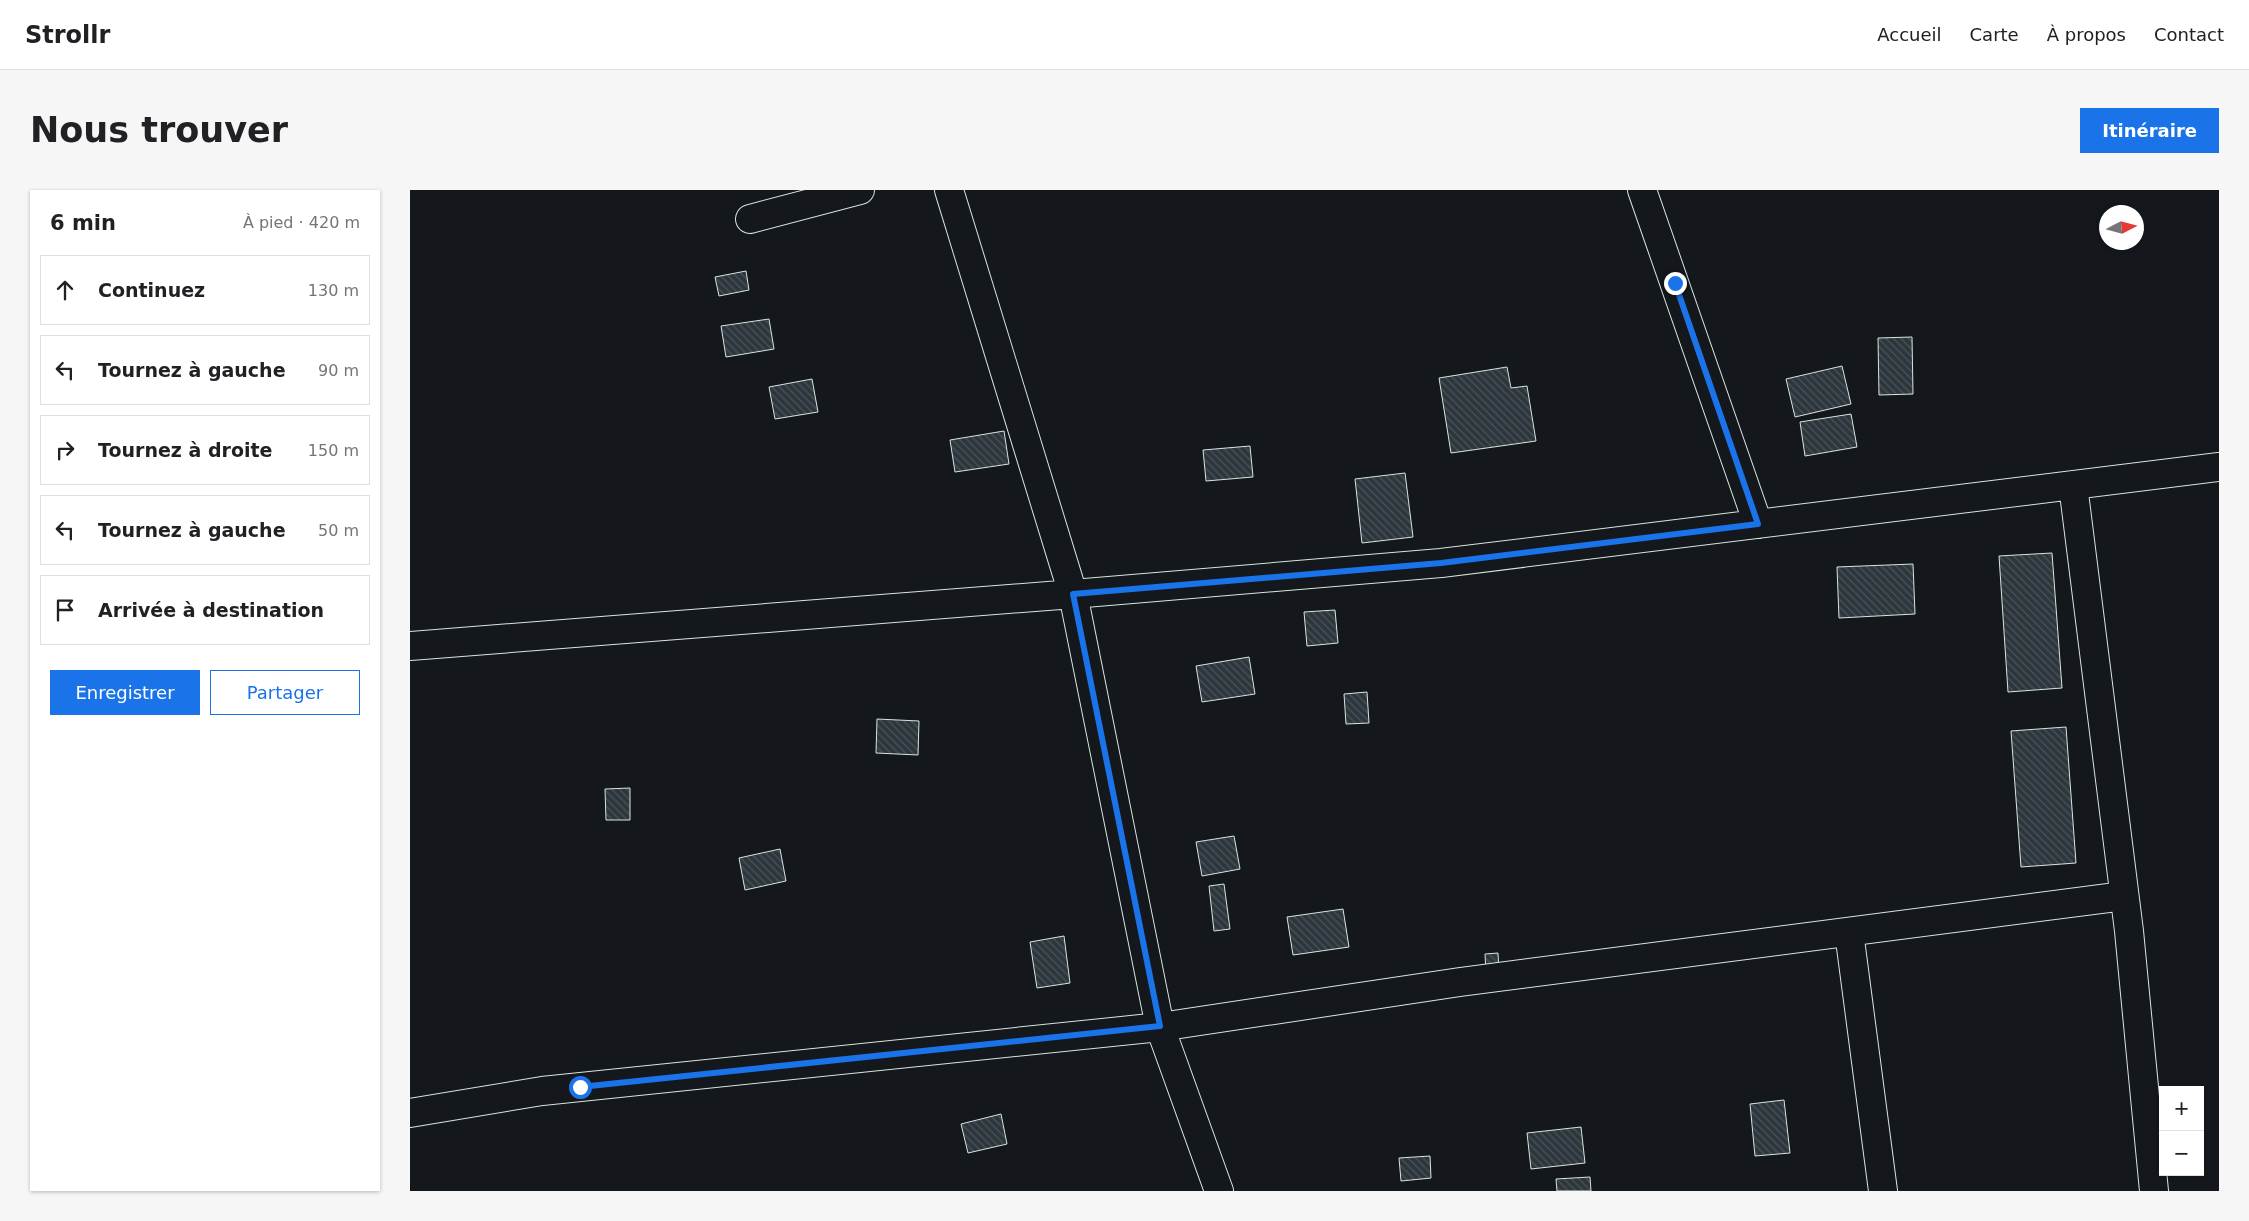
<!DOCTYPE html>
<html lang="fr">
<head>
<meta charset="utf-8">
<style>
  :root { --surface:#fff; --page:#f6f6f6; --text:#202124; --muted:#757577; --line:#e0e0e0; --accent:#1a73e8 }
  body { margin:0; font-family:"DejaVu Sans",sans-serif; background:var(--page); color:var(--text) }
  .controls { position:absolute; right:15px; bottom:15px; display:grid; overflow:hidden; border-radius:0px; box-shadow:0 1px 4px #0004 }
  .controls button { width:45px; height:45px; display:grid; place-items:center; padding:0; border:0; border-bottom:1px solid var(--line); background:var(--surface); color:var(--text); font:25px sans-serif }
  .compass { position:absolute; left:1689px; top:15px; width:45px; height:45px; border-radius:50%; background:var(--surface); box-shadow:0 1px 4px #0004; rotate:84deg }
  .stop { position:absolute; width:15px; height:15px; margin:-11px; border:4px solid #1a73e8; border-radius:50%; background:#fff }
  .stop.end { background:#1a73e8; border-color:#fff; box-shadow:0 1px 5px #0008 }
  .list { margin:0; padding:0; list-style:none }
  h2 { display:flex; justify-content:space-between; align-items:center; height:65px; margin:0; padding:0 20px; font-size:21px }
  h2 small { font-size:16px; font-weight:400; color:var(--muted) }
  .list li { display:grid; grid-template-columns:32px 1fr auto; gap:15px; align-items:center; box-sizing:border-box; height:70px; margin:0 10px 10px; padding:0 10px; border:1px solid var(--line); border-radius:0px }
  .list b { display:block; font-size:19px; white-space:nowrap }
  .list em { font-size:16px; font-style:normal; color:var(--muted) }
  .actions { display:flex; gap:10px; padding:15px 20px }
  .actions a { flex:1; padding:11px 0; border:1px solid var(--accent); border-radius:0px; text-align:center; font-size:18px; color:var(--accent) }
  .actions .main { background:var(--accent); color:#fff }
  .icon { flex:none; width:28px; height:28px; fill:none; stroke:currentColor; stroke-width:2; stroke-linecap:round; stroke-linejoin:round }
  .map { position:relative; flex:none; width:1809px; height:1001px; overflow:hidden; border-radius:0px }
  header { display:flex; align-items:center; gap:30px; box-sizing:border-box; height:70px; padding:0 25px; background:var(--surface); border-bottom:1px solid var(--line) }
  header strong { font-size:24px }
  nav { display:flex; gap:28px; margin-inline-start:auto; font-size:18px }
  .intro { display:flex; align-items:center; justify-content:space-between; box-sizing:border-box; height:120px; padding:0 30px }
  h1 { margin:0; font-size:35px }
  .button { padding:12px 22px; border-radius:0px; background:var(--accent); color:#fff; font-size:18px; font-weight:700 }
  main { display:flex; gap:30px; padding:0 30px }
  aside { flex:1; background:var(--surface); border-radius:0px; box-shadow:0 1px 4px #0004 }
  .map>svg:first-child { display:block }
  .building { fill:url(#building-back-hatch); stroke:#d8e6dc }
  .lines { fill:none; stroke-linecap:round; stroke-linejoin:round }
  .street-casing { stroke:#d8e6dc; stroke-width:30 }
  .street { stroke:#14181c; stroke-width:28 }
  .route { stroke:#1a73e8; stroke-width:6 }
</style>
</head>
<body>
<header>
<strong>Strollr</strong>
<nav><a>Accueil</a><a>Carte</a><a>À propos</a><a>Contact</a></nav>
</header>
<div class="intro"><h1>Nous trouver</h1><a class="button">Itinéraire</a></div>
<main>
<aside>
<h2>6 min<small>À pied · 420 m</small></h2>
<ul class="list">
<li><svg class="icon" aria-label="ahead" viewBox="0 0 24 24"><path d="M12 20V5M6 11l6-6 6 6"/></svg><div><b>Continuez</b></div><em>130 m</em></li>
<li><svg class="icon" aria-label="left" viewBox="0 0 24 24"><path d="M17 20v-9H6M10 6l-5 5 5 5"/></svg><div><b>Tournez à gauche</b></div><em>90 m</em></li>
<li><svg class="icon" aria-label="right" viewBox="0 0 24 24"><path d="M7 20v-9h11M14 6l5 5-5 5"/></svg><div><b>Tournez à droite</b></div><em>150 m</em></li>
<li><svg class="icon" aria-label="left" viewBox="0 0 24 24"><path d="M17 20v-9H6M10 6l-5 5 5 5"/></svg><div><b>Tournez à gauche</b></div><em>50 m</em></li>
<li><svg class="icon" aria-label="arrive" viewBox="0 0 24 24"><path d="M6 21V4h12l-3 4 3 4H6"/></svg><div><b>Arrivée à destination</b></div></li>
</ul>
<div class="actions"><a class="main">Enregistrer</a><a>Partager</a></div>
</aside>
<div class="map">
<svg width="1809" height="1001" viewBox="0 0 1809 1001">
  <defs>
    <pattern id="building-back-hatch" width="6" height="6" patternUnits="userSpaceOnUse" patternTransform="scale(1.25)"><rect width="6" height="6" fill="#2c363c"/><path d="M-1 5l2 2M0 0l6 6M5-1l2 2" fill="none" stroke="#4a5358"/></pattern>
  </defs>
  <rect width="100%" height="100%" fill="#14181c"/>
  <path class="building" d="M336,81L339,100L309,106L305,87Z
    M359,129L364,159L316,167L311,136Z
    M1502,147L1503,204L1469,205L1468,148Z
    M1432,176L1441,214L1385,227L1376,189Z
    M1097,177L1101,198L1117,196L1126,251L1041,263L1029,188Z
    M402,189L408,222L365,229L359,197Z
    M1441,224L1447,257L1395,266L1390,232Z
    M594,241L599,274L545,282L540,250Z
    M840,256L843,287L796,291L793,260Z
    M995,283L1003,347L952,353L945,289Z
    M1642,363L1652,498L1598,502L1589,366Z
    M1503,374L1505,424L1429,428L1427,377Z
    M925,420L928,453L897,456L894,422Z
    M839,467L845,504L792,512L786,476Z
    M957,502L959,533L936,534L934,504Z
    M467,529L509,531L508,565L466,563Z
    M1656,537L1666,673L1611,677L1601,541Z
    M220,598V630H196L195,599Z
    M824,646L830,679L792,686L786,652Z
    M370,659L376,691L335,700L329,668Z
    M814,694L820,739L804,741L799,696Z
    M933,719L939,757L883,765L877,727Z
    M654,746L660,793L627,798L620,752Z
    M1088,763L1089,782H1076L1075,764Z
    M1374,910L1380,963L1345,966L1340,914Z
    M591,924L597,954L558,963L551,934Z
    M1171,937L1175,973L1121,979L1117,943Z
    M1020,966L1021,988L991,991L989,968Z
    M1180,987L1181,1001H1147L1146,989Z"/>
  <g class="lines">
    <defs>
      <path id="street" d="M1232,0L1348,334
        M340,29L450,0
        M1663,295L1719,741L1744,1001
        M0,456L663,404L539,0
        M1439,742L1473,1001
        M0,923L132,901L750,837L663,404L1031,373L1809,277
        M809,1001L750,837L1050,792L1714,706"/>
    </defs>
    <use href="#street" class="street-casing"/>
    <use href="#street" class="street"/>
  </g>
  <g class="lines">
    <path class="route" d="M170,897L750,836L663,404L1031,373L1348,334L1265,93"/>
  </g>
</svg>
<div class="controls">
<button>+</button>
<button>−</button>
</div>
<svg class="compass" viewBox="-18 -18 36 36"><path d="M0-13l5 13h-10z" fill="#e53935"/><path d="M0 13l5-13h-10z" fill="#757577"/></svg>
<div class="stop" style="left:170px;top:897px"></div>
<div class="stop end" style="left:1265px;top:93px"></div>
</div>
</main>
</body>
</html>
